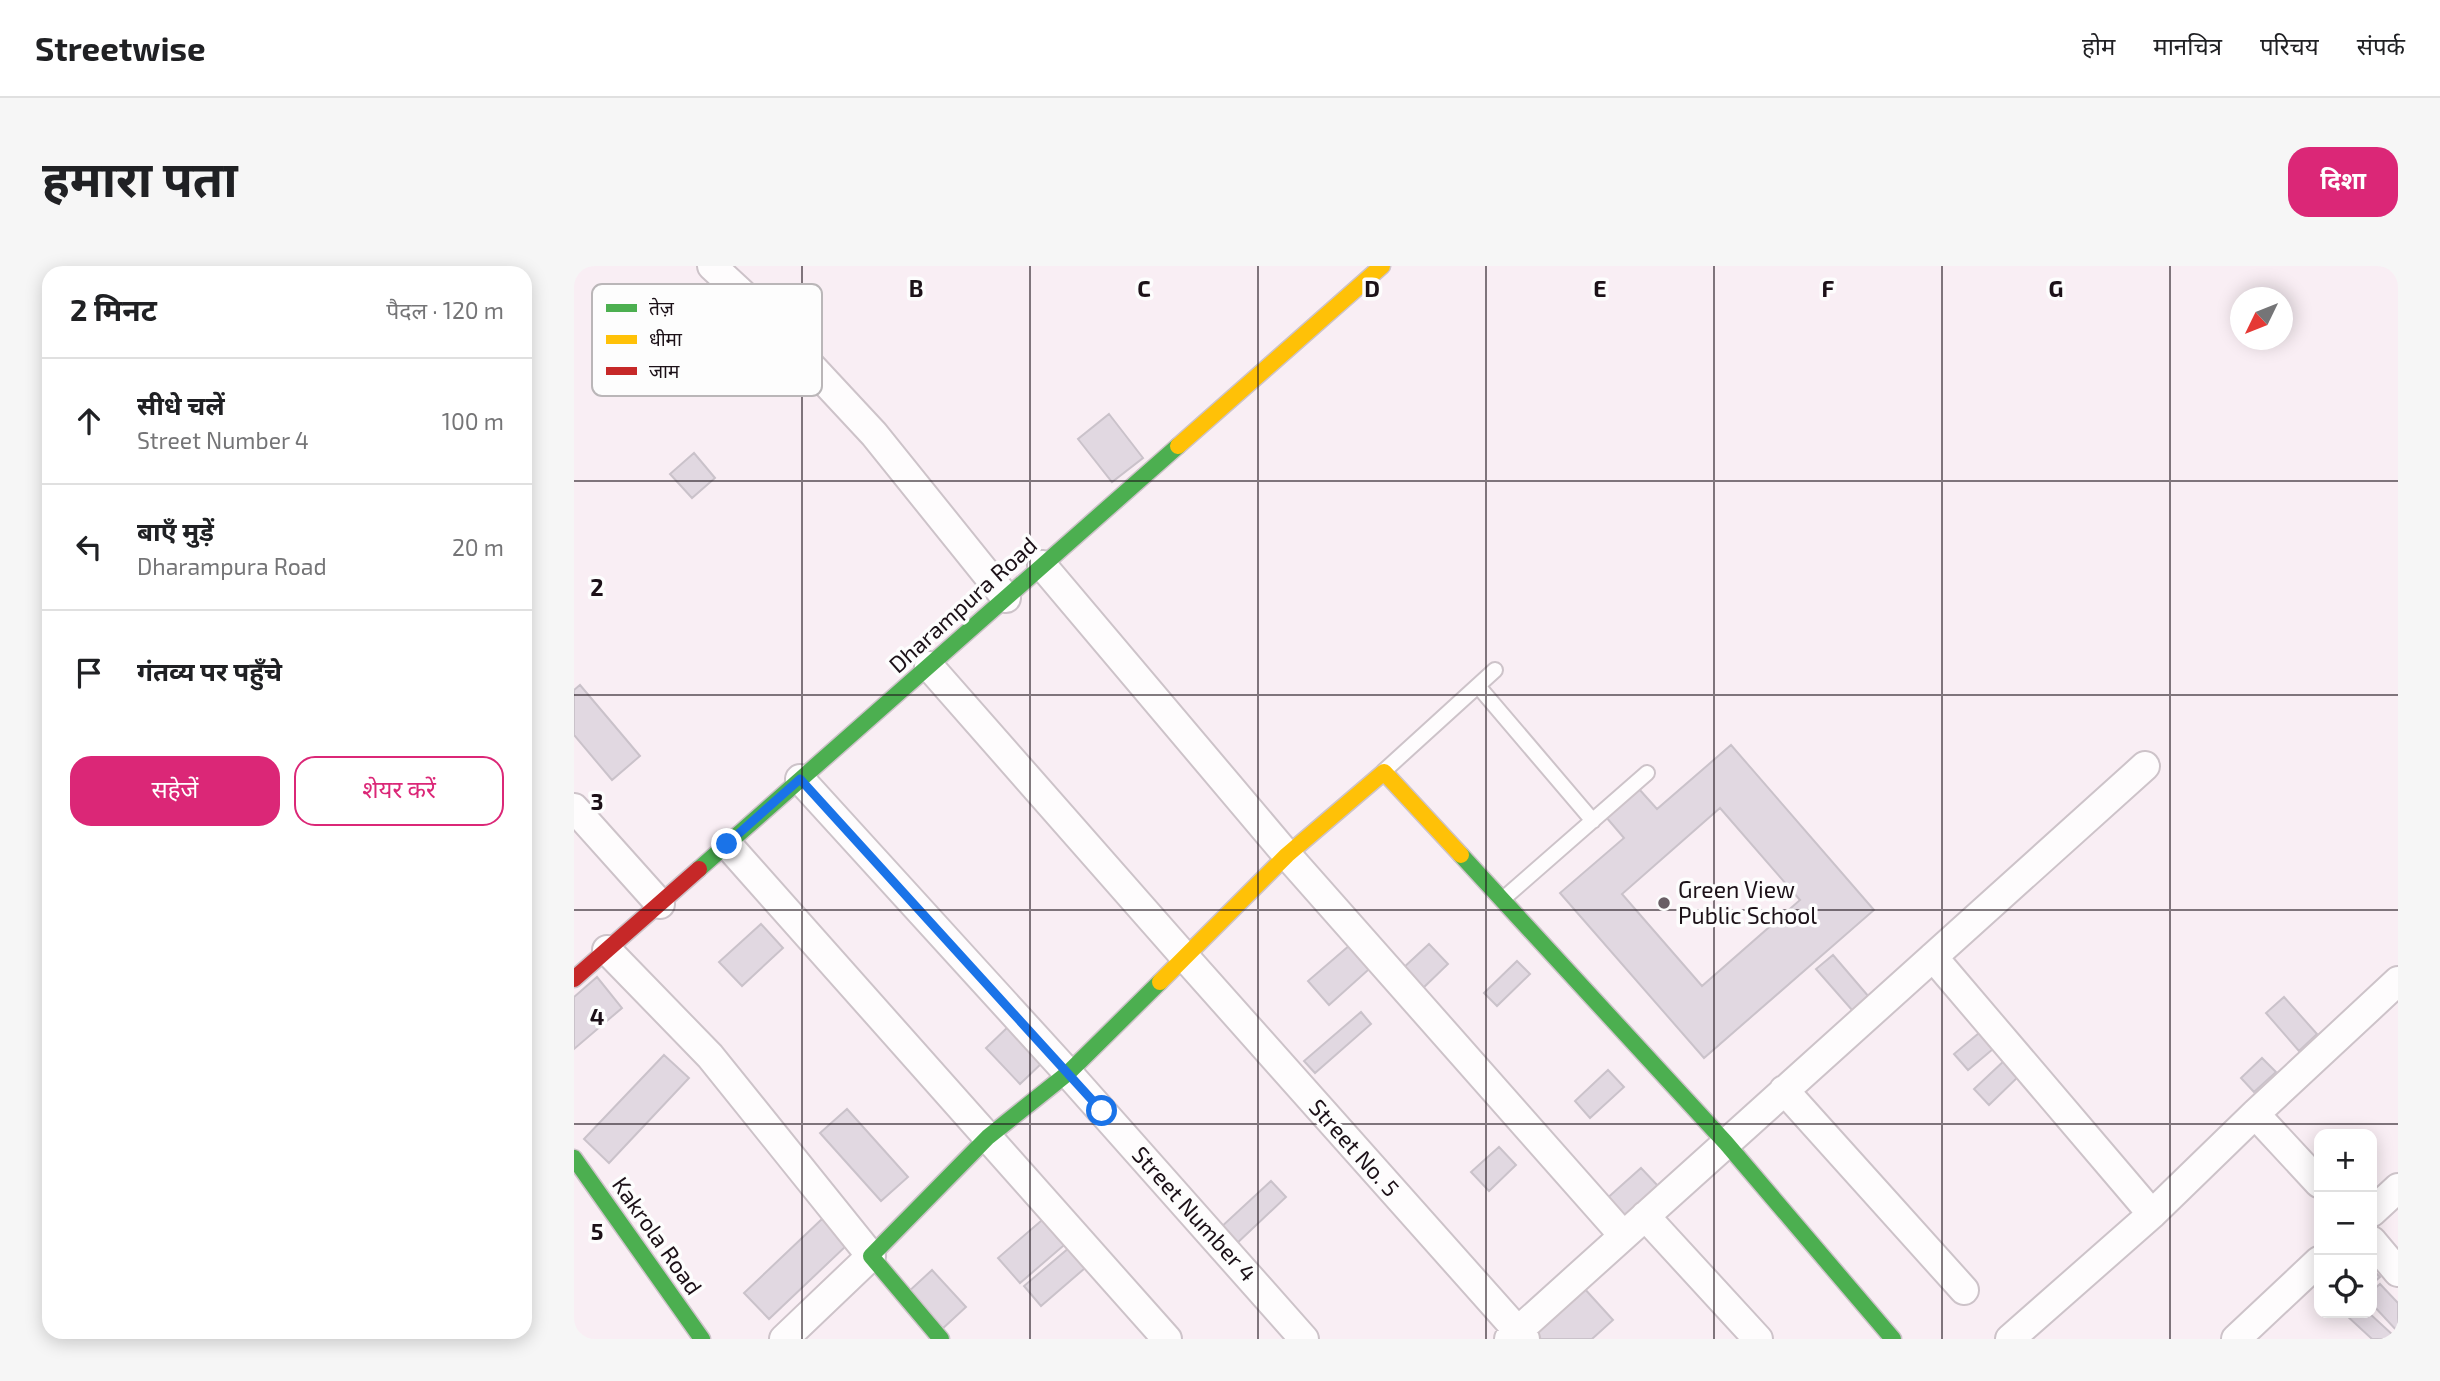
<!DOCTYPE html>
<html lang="hi">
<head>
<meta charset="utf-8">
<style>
  :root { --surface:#fff; --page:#f6f6f6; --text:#202124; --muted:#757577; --line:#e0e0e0; --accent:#db2777 }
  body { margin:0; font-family:"Exo 2","Noto Sans Devanagari",sans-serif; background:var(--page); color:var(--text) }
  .controls { position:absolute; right:21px; bottom:21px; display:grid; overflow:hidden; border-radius:14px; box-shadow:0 4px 18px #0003 }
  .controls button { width:63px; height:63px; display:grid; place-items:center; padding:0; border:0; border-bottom:2px solid var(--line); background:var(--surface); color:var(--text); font:35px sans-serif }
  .compass { position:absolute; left:1656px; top:21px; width:63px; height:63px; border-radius:50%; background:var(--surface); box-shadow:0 4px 18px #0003; rotate:227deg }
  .stop { position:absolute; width:21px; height:21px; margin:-16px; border:5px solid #1a73e8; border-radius:50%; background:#fff }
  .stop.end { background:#1a73e8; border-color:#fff; box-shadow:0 2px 7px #0008 }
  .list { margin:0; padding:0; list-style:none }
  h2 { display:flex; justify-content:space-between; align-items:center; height:91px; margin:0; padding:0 28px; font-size:30px }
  h2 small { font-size:23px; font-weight:400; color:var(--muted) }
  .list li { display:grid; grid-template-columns:46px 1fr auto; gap:21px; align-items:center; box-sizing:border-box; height:126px; padding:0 28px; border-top:2px solid var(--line) }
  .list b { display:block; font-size:26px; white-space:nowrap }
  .list p { margin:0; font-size:23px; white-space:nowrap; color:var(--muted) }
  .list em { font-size:23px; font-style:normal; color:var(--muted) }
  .actions { display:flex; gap:14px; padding:21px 28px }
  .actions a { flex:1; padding:16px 0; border:2px solid var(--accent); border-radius:21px; text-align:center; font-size:24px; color:var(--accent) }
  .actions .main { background:var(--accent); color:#fff }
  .icon { flex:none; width:38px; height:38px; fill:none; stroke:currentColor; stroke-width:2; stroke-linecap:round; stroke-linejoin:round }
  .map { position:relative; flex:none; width:1824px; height:1073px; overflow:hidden; border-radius:21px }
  header { display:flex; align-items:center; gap:42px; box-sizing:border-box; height:98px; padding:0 35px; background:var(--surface); border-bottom:2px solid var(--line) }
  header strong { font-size:33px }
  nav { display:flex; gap:38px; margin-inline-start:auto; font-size:24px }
  .intro { display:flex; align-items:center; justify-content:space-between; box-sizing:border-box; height:168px; padding:0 42px }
  h1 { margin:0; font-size:49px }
  .button { padding:18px 32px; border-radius:21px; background:var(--accent); color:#fff; font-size:24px; font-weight:700 }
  main { display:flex; gap:42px; padding:0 42px }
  aside { flex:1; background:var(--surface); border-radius:21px; box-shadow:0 4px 18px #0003 }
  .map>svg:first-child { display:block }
  .building { fill:#e1d8e1; stroke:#cac2ca; stroke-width:2; fill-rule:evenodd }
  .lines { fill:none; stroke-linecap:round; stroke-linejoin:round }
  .lane-casing { stroke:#cdc3c9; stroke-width:18 }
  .street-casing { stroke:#cdc3c9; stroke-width:32 }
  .fast-casing { stroke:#cdc3c9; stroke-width:19 }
  .slow-casing { stroke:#cdc3c9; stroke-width:19 }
  .jam-casing { stroke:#cdc3c9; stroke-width:19 }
  .lane { stroke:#fefcfd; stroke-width:14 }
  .street { stroke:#fefcfd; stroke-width:28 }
  .fast { stroke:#4caf50; stroke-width:16 }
  .slow { stroke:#ffc107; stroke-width:16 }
  .jam { stroke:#c62828; stroke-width:16 }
  .route { stroke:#1a73e8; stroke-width:9 }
  .grid { fill:none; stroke:#1c1118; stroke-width:2; stroke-opacity:0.55 }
  .poi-dot { fill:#695e65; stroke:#fdfdfd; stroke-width:2.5 }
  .labels { text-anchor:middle; stroke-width:7; stroke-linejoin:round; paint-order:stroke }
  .street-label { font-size:23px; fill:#1c1118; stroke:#fdfdfd }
  .poi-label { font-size:23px; fill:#1c1118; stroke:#fdfdfd; text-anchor:start }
  .key { fill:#fdfdfd; stroke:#bab6b8; stroke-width:2 }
  .key-label { font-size:19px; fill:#1c1118 }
  .grid-label { font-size:23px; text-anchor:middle; font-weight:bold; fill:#1c1118; stroke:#fdfdfd; stroke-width:7; stroke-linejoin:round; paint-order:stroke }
</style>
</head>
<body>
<header>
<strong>Streetwise</strong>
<nav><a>होम</a><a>मानचित्र</a><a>परिचय</a><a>संपर्क</a></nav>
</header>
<div class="intro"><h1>हमारा पता</h1><a class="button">दिशा</a></div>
<main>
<aside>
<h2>2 मिनट<small>पैदल · 120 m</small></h2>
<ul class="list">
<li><svg class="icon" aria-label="ahead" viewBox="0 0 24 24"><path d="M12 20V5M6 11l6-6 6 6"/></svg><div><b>सीधे चलें</b><p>Street Number 4</p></div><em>100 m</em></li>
<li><svg class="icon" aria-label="left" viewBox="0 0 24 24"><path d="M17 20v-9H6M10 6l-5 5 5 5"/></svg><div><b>बाएँ मुड़ें</b><p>Dharampura Road</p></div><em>20 m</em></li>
<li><svg class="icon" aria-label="arrive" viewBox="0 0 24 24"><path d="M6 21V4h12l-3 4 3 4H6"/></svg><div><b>गंतव्य पर पहुँचे</b></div></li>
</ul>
<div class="actions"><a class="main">सहेजें</a><a>शेयर करें</a></div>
</aside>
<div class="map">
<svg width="1824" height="1073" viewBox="0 0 1824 1073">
  <rect width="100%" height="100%" fill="#f9eef4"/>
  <path class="building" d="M535,148L569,192L538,216L504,173Z
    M120,187L141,212L118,232L96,208Z
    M6,419L66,490L38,514L0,469V424Z
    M1157,479L1300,644L1130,792L986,627L1050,572L1032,551L1065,523L1083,543ZM1146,542L1226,634L1128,720L1048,628Z
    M187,658L209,682L168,720L145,696Z
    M783,673L803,696L755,739L734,715Z
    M855,678L874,698L847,724L827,704Z
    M1259,689L1301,738L1285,752L1242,703Z
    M943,695L956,708L923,740L910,727Z
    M23,711L48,742L0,783V731Z
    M1710,731L1743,768L1725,785L1692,747Z
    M787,746L797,758L741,807L730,795Z
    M436,759L470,795L446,818L412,782Z
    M1411,762L1425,778L1394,804L1380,788Z
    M90,789L115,812L35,897L10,873Z
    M1688,792L1702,806L1680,826L1667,812Z
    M1432,793L1446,809L1415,839L1400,823Z
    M1034,804L1050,821L1016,852L1001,835Z
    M273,843L334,911L307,935L246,867Z
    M925,881L942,899L915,925L897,906Z
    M1067,902L1085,921L1048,955L1030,935Z
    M697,915L712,931L660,980L645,963Z
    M474,949L496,974L446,1017L424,992Z
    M248,953L273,979L195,1053L170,1027Z
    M502,976L518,996L467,1040L450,1020Z
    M1798,1003L1806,1011L1798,1018Z
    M358,1004L392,1041L367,1064L333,1027Z
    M1806,1018L1824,1037V1066L1798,1038V1025Z
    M1009,1021L1039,1054L1018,1073H967L960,1064Z
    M1774,1047H1795L1820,1070L1817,1073H1798L1772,1049Z"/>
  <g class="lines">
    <defs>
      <path id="lane" d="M904,420L1019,555
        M810,505L921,404
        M929,633L1073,507"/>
      <path id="street" d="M138,0L178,37L300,168L432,332
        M468,299L713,589L1049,969
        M355,400L610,690L951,1073
        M226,513L494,807L730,1073
        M0,542L86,638
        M153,578L593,1073
        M33,684L136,790L297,990L210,1073
        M1359,691L1578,948
        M1210,824L1390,1024
        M1681,848L1824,715
        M1798,946L1824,922
        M1071,950L1184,1073
        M1798,975L1824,1006
        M935,1073L1571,500
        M1436,1073L1578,948L1681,848L1745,917
        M1662,1073L1745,995"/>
      <path id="fast" d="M887,589L1152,877L1319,1073
        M125,603L604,180
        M0,892L128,1073
        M367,1073L297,990L414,871L494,807L586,716"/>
      <path id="slow" d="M604,180L808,0
        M586,716L713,589L810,506L887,589"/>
      <path id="jam" d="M0,713L125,603"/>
    </defs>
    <use href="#lane" class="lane-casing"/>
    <use href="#street" class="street-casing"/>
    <use href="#fast" class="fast-casing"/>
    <use href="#slow" class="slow-casing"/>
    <use href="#jam" class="jam-casing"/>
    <use href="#lane" class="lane"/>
    <use href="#street" class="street"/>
    <use href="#fast" class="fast"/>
    <use href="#slow" class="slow"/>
    <use href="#jam" class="jam"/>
  </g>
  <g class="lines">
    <path class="route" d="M153,578L226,513L528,845"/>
  </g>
  <path class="grid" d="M228,0V1073M456,0V1073M684,0V1073M912,0V1073M1140,0V1073M1368,0V1073M1596,0V1073M0,215H1824M0,429H1824M0,644H1824M0,858H1824"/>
  <circle class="poi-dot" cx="1090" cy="637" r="7"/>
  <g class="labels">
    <g class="street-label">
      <text transform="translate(389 339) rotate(-42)" y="8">Dharampura Road</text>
      <text transform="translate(780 882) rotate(48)" y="8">Street No. 5</text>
      <text transform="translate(620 948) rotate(48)" y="8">Street Number 4</text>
      <text transform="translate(83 970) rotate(55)" y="8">Kakrola Road</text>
    </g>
    <g class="poi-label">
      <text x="1104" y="632">Green View<tspan x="1104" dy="26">Public School</tspan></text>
    </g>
  </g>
  <rect x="18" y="18" width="230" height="112" rx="10" class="key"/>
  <rect x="32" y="38" width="31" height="8" fill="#4caf50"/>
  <rect x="32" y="69" width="31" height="9" fill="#ffc107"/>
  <rect x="32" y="101" width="31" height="8" fill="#c62828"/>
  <g class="key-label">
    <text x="75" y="49">तेज़</text>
    <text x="75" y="80">धीमा</text>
    <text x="75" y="112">जाम</text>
  </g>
  <g class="grid-label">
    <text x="342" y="31">B</text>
    <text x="570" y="31">C</text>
    <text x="798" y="31">D</text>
    <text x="1026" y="31">E</text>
    <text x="1254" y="31">F</text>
    <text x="1482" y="31">G</text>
    <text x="23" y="330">2</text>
    <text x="23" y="544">3</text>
    <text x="23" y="759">4</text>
    <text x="23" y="974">5</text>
  </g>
</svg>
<div class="controls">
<button>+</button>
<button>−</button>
<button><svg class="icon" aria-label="locate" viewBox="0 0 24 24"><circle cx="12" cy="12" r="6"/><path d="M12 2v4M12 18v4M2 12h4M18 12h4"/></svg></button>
</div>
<svg class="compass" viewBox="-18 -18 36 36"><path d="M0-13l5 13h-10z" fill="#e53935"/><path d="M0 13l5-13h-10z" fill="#757577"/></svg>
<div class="stop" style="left:528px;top:845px"></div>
<div class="stop end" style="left:153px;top:578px"></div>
</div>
</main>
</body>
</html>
